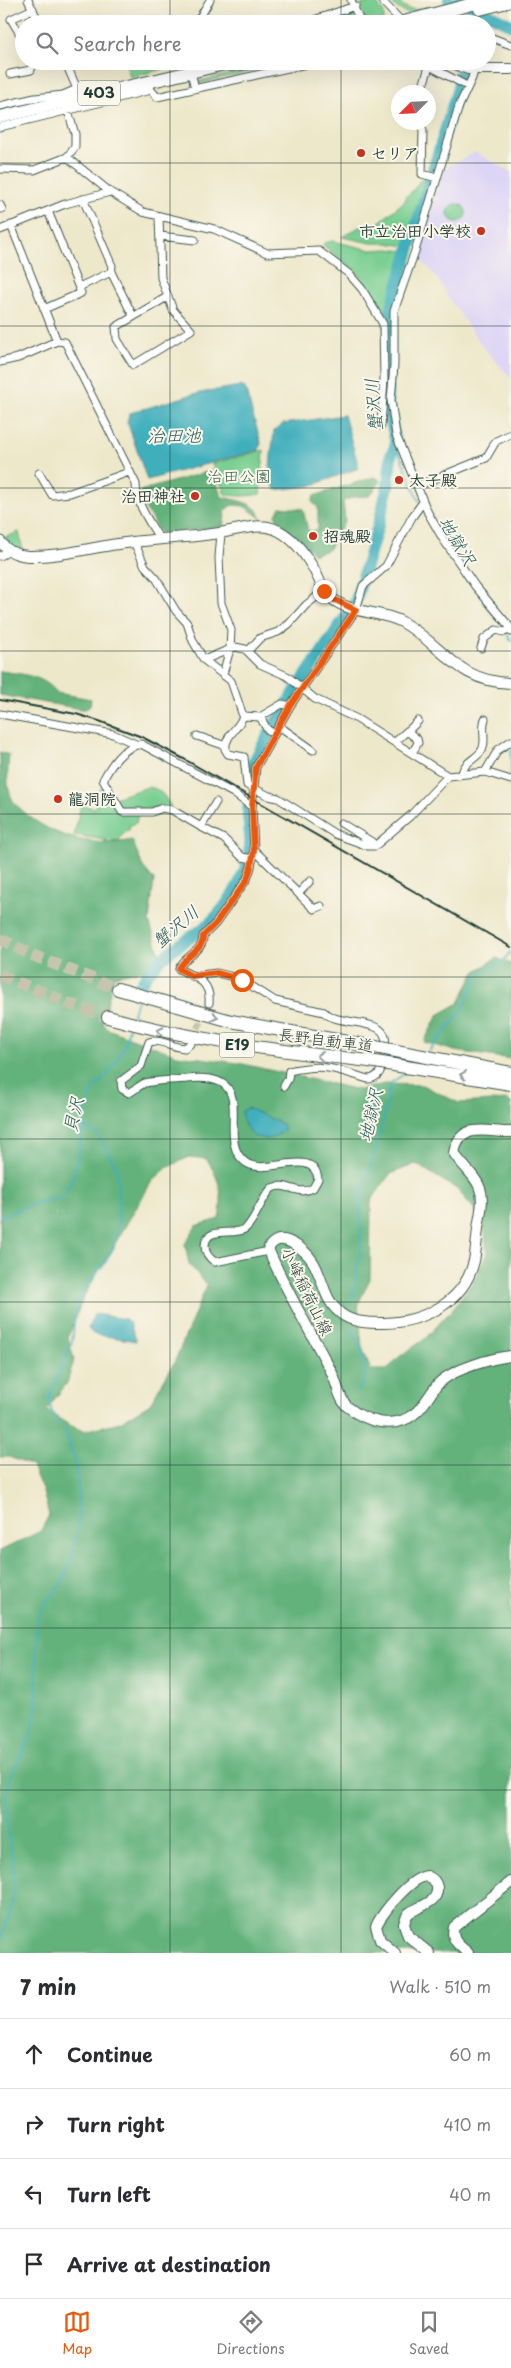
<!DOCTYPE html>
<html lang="en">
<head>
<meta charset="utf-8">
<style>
  :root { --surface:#fff; --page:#f2f2f3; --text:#2b2b33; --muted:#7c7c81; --line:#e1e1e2; --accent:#ea580c }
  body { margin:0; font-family:"Playpen Sans","Klee One",sans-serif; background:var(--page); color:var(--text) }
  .compass { position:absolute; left:391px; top:85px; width:45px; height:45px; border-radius:50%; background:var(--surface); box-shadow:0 5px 20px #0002; rotate:246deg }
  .stop { position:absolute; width:15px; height:15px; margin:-11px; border:4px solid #ea580c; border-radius:50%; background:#fff }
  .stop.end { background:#ea580c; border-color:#fff; box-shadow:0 1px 5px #0008 }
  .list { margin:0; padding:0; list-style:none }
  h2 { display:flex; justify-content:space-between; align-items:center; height:65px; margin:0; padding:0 20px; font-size:21px }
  h2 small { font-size:16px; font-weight:400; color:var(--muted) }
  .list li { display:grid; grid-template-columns:32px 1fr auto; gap:15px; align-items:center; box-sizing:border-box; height:70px; padding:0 20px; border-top:1px solid var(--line) }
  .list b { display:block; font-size:19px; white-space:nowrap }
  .list em { font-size:16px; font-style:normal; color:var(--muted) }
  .icon { flex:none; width:28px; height:28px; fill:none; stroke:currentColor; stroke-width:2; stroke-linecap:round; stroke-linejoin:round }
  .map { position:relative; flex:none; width:511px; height:1953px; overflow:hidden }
  .search { position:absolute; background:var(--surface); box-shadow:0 5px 20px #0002; left:15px; right:15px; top:15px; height:55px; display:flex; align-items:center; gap:12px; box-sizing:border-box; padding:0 18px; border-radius:28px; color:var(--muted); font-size:19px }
  .sheet { height:345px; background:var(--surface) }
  nav { display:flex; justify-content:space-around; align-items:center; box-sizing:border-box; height:70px; border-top:1px solid var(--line); background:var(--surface); font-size:14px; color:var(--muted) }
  nav a { display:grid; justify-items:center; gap:2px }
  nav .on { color:var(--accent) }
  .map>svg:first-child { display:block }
  .built { fill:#ddd5f6 }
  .green { fill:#7acf92; stroke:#4c8663 }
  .forest { fill:#63b27c; stroke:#417858; fill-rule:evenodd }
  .water { fill:#40afbc; stroke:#307678 }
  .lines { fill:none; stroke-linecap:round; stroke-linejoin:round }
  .stream { stroke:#40afbc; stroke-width:2 }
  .river { stroke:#40afbc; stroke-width:12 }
  .street-tunnel { stroke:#c5c6ad; stroke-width:7; stroke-dasharray:7 3.5; stroke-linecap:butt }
  .highway-tunnel { stroke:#c5c6ad; stroke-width:12; stroke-dasharray:12 6; stroke-linecap:butt }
  .street-casing { stroke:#3e574b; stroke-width:9 }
  .secondary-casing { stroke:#3e574b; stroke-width:12 }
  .highway-casing { stroke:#3e574b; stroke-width:14 }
  .street { stroke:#fff; stroke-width:7 }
  .secondary { stroke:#fff; stroke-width:10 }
  .highway { stroke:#fff; stroke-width:12 }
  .rail { stroke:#1f3d34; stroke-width:2 }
  .highway-bridge-casing { stroke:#3e574b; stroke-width:14; stroke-linecap:butt }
  .highway-bridge { stroke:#fff; stroke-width:12 }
  .oneway { stroke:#8f9e9a }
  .route { stroke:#ea580c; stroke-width:6 }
  .grid { fill:none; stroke:#1f3d34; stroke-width:1; stroke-opacity:0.55 }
  .poi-dot { fill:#c8321e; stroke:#fbf7ec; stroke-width:2 }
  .labels { text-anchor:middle; stroke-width:4; stroke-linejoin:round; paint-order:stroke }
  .shield { fill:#fbf7ec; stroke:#61756b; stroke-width:1 }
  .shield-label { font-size:15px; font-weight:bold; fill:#1f3d34 }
  .poi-label { font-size:16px; font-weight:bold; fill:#1f3d34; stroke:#fbf7ec; text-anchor:start }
  .park-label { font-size:16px; fill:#36624c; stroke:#fbf7ec }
  .street-label { font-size:16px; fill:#1f3d34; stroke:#fbf7ec }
  .water-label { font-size:18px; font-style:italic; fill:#295f5d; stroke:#fbf7ec }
</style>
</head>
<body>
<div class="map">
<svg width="511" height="1953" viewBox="0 0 511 1953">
  <rect width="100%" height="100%" fill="#fbf7ec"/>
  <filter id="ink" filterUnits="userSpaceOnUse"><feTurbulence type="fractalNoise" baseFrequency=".02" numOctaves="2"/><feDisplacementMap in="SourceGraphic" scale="10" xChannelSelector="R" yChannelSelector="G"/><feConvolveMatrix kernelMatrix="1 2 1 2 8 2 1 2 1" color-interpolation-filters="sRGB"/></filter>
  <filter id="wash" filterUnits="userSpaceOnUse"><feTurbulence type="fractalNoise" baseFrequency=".0096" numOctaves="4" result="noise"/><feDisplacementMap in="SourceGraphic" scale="20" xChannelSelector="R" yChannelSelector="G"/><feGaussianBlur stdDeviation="1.12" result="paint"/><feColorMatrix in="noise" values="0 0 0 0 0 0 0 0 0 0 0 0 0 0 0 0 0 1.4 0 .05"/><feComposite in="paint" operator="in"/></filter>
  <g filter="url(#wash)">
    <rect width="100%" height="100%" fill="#eee8cb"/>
    <path class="built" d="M475,152L511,172V379L481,344L447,296L439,280L418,256L444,169Z"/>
    <path class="green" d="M388,0C406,0 401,15 428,7L434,10C411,15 406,17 388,0Z
      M374,1L383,11L384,19L382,21L366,24L361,5Z
      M348,14L353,16L355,24H319Z
      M125,61H161L163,69L130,77Z
      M270,64L271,67L197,84L196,82Z
      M424,177L427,178L406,246L387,243H371L342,237L361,226L371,229L406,200L405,197C416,191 417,181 424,177Z
      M448 213a9 9 0 1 1 18 0a9 9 0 1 1-18 0Z
      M333,241L371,250L389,249L404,251L387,316L359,274L323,245L324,243Z
      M264,450L260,494C248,496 237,497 225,494L212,464Z
      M19,532L23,551L11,546L4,538Z
      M103,787L120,814H138L136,823L130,825L129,830L122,835L118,842L74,835L81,805L95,808L99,790Z
      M148,787C162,789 164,796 171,807L123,810L114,798Z"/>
    <path class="forest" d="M210,471L212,472L222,497C236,500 258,503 261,518L244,506L232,505L226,509L223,527L160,533L144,506L140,491Z
      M374,477L379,479L380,483L369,496L354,497L343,501L345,521L328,550L314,554L300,540L278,525L276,515L280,507L303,509L308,531L318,530V507L312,502L314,496Z
      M0,671C21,674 44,675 57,693L91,699L90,705L86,709H81L0,695Z
      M0,752L9,755C8,771 5,786 13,801C15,805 20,808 24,812C52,837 95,848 132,840L143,867L154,880L149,921L160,955L144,970L114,976L102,1024L110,1030L177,1055L238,1063L359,1090L384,1084L422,1085L459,1103L508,1100L511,1103V1953H0V1551L41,1531L49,1515L43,1492L32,1466L9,1457H0ZM189,1157L207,1159C220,1182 224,1193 219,1219L196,1226L185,1244L189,1264L207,1285L174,1363L149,1405L120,1422L84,1431L69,1425L46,1410L67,1383L74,1360L68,1337L84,1296L152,1181L168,1167ZM416,1164L457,1189L474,1209L485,1231L487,1254L474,1281L450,1312L425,1339L399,1357L387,1370H371L362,1347L358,1304L370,1279L371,1201L390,1174Z
      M497,958L511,964V1059L455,1051L424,1042L438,1015L459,1003L475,972Z"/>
    <path class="water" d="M240,386L245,388L261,443L259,450L147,480L127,421L130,413L194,394Z
      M344,415L359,468L310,486L276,490C265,477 273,447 274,431L283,424Z
      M248,1108L282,1124L284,1129L283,1132L269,1139L254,1137C247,1130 241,1121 242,1111Z
      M94,1314L126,1319L130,1323L136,1341L93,1334L88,1329Z"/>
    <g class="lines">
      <path class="stream" d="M396,445L419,501
        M450,555L468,582
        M482,600L505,629
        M507,634L511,640
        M511,746V775
        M139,991L141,984
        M132,1017L137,1000
        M429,1051L461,1012L477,977L505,959L510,952
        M0,1217L34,1204L61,1197L65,1192L74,1175L88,1102L94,1088L104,1079L115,1063L125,1045L129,1027
        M352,1301L361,1245L360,1198L379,1139L391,1083L407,1072
        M352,1328C361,1349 374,1372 357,1392
        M58,1424L51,1410L49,1398L72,1342L75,1315L82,1290L105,1263L114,1247L119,1220L117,1168L98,1135L84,1127
        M0,1941C7,1923 14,1904 14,1885C15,1851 1,1822 8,1787C12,1765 28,1749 33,1727C40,1693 35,1656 37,1621C42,1601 53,1598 62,1582C85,1539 83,1473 64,1429"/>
      <path class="river" d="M449,0L457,24
        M461,0L511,25
        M251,780L252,765L269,734L294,693L355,603L380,519L388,486L391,455L396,445L387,400L390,313L458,88L463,61
        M141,984C154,960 179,945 200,931C224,914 248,877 250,847C251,835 248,822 248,809"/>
    </g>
  </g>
  <g filter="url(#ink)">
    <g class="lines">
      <path class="street-tunnel" d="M193,1038L209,1003"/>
      <path class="highway-tunnel" d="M0,939L32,955L118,989
        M0,975L75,1006L108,1017"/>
      <defs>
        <path id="street" d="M28,0L40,24
          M351,0L359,19
          M381,0L402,22
          M196,24L210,0
          M302,24L355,6
          M487,36L511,45
          M24,41L11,19L33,9
          M65,61L77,89L63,95L75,134V147L67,157
          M188,61L195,88
          M420,61L467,86
          M477,61L472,78L459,106L415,251L394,311V365L391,400L396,435L428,513L443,539L475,586L509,626L511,632
          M168,63L172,61
          M10,74L31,70L33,61
          M148,81L151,90L157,97L320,61
          M421,92L429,67
          M0,106L35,98L63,95
          M419,122L423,131L422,174L437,178
          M0,127L151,90
          M0,169L34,170L67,157L110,192L143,212L214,229L267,253L319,251L349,274L362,289L383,324L384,379L381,426
          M0,205L2,209H0
          M159,216L161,278L173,310L191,330L133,365L117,339L116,327L167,297
          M11,225L57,341
          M0,230L65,204L110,192
          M160,236L195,240
          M111,272L133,316
          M79,287L111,272L112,266L83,199
          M44,309L81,293L48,211
          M0,362L18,358L57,341L65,342L136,484C136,505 150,522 160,540
          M39,473L52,495L70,493L129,472
          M417,486L486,458L496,441L511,434
          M221,533L219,557L221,603L231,630L230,649L223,674
          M134,542L145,566L156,578L176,611L187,623L193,641L204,660L231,681L243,716C239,729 227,732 225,749L228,754L244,757L247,785L269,796L278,798L335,834L368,846H375L410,816L448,776L485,772L498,750L511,741
          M0,556L10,551
          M481,648L484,639L496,630L504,632L510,630
          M248,651L260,638L278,632L289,624L306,605L324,591
          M204,660L235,647L245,649L260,664L287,676L315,699L357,719L448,776
          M0,714L113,734L138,745
          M243,716L260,717L282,704L290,706
          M260,717L267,729L274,734
          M279,726L313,750
          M408,731L418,721
          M197,736L226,746
          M395,742L407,731L417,739L418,743L412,753
          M485,772L511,780
          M462,774C464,761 476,760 482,750C487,741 481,729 485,719
          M216,802L201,827L172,810L162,808L152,812H122L103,780C111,765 122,747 141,744L233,793L252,807
          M341,823L372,842L375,846
          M201,827L224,839L242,857L253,859
          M254,850L314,909L321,906
          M299,893L310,881
          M192,976L217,973L229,976L242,980L275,1001L324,1012C337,1026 381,1018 385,1037C387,1045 384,1056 382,1064C381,1073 377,1078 368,1079C334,1069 326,1063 289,1071L288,1079L284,1086
          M209,1003C211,981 196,978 179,969C183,956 204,952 203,936L216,923L247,879L251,867L254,850L252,807L256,767L290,706L356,610L363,586L386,566L412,517L423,502
          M191,1043L185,1048C173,1048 161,1038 149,1042L141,1066L121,1081L122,1089L129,1093C135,1090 140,1085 145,1083C158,1080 174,1080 187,1079C265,1070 213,1138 245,1162C265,1178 314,1145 318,1179L313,1188C298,1197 287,1181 272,1188C261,1199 257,1216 247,1227C237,1238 205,1224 205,1246C205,1253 209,1258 215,1262L269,1251"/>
        <path id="secondary" d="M447,61L468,69H511
          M0,541C6,551 17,555 28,556C59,557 88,548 118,544C152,539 186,538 219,533C234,531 253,524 268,527C287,531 302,549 312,566C319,577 321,589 331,598C352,615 380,610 402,622C444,646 457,682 511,683
          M511,1132C489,1133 460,1120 454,1153C461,1165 474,1174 479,1186C485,1199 480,1214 478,1228C477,1239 476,1250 474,1261C464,1303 423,1322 384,1323C369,1323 352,1323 340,1313C316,1293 327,1261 292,1243C283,1238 276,1238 269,1247V1251C287,1293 311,1332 332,1373C337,1383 339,1400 348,1407C366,1422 394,1430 414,1414C425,1406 430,1392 440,1382C454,1369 492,1358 511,1356
          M395,1953L380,1940L376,1926C383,1912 411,1877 427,1876C432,1878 436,1881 437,1887C439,1903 419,1906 409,1913C406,1916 405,1920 404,1924L408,1936L429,1953
          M468,1953C459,1945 450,1940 454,1927L511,1882"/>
        <path id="highway" d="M480,9L511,1
          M396,24L488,0
          M231,65L260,61
          M0,117L237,61
          M118,989L231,1021L370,1046
          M108,1017C194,1041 281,1051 369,1061"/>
      </defs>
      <use href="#street" class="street-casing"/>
      <use href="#secondary" class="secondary-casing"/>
      <use href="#highway" class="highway-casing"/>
      <use href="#street" class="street"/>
      <use href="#secondary" class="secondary"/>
      <use href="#highway" class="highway"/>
      <path class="rail" d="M0,700L76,714L99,721L142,737L184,759L511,947"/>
      <defs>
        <path id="highway-bridge" d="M370,1046L511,1073
          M369,1061L511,1084"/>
      </defs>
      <use href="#highway-bridge" class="highway-bridge-casing"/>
      <use href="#highway-bridge" class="highway-bridge"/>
    </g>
    <defs><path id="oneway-chevron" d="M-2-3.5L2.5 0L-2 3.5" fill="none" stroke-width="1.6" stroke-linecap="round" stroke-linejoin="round" transform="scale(1.25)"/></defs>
    <g class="oneway">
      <use href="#oneway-chevron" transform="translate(215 1017) rotate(14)"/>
      <use href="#oneway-chevron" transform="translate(160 1031) rotate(-168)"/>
      <use href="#oneway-chevron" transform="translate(320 1056) rotate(-173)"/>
      <use href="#oneway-chevron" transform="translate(463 1075) rotate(-171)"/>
    </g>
  </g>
  <g class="lines" filter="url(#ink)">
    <path class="route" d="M242,980L217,973L192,976L179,969C183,956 204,952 203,936L216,923L247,880L251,867L254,850L252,807L256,767L290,706L356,610L333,599L324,591"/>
  </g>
  <path class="grid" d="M170,0V24M341,0V24M170,61V1953M341,61V1953M0,163H511M0,326H511M0,488H511M0,651H511M0,814H511M0,977H511M0,1139H511M0,1302H511M0,1465H511M0,1628H511M0,1790H511"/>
  <g class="poi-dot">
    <circle cx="361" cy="153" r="5"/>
    <circle cx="481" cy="231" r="5"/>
    <circle cx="399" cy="480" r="5"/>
    <circle cx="195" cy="496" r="5"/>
    <circle cx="313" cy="536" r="5"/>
    <circle cx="58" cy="799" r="5"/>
  </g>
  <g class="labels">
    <g class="shield">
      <rect x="78" y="80.5" width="42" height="25" rx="4"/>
      <rect x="219.5" y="1032.5" width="35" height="25" rx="4"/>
    </g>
    <g class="shield-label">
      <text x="99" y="98">403</text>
      <text x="237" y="1050">E19</text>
    </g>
    <g class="poi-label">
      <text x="371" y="159">セリア</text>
      <text x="471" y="237" text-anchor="end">市立治田小学校</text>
      <text x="409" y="486">太子殿</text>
      <text x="185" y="502" text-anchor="end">治田神社</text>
      <text x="323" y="542">招魂殿</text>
      <text x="68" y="805">龍洞院</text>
    </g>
    <g class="park-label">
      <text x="239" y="482">治田公園</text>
    </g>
    <g class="street-label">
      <text transform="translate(326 1040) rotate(7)" y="6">長野自動車道</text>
      <text transform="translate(307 1291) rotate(64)" y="6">小峰稲荷山線</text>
    </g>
    <g class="water-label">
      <text transform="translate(374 405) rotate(-95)" y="6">蟹沢川</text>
      <text x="174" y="442">治田池</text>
      <text transform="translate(457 541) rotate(59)" y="6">地獄沢</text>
      <text transform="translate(176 927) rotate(-40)" y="6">蟹沢川</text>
      <text transform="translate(74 1115) rotate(-77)" y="6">貝沢</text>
      <text transform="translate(371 1115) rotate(-77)" y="6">地獄沢</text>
    </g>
  </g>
</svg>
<svg class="compass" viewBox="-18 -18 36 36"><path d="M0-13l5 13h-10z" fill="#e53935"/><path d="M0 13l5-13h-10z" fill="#7c7c81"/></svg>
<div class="stop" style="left:242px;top:980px"></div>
<div class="stop end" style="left:324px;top:591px"></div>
<div class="search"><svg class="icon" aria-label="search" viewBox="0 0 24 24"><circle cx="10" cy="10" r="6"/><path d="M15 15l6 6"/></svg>Search here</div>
</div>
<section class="sheet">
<h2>7 min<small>Walk · 510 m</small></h2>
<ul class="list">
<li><svg class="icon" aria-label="ahead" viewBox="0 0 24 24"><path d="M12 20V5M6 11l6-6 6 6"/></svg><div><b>Continue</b></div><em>60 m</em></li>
<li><svg class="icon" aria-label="right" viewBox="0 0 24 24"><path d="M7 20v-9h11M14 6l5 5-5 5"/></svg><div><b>Turn right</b></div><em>410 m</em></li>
<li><svg class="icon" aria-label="left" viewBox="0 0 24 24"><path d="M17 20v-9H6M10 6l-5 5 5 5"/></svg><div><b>Turn left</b></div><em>40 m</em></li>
<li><svg class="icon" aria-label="arrive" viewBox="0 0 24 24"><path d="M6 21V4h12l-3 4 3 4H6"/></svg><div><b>Arrive at destination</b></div></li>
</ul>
</section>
<nav>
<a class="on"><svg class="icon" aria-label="map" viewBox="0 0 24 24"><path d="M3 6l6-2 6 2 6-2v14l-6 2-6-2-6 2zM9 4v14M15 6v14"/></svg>Map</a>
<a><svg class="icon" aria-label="directions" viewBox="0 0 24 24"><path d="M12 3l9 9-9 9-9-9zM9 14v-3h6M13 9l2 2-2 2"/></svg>Directions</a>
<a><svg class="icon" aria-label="saved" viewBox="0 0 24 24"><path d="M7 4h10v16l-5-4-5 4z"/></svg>Saved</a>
</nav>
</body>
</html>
